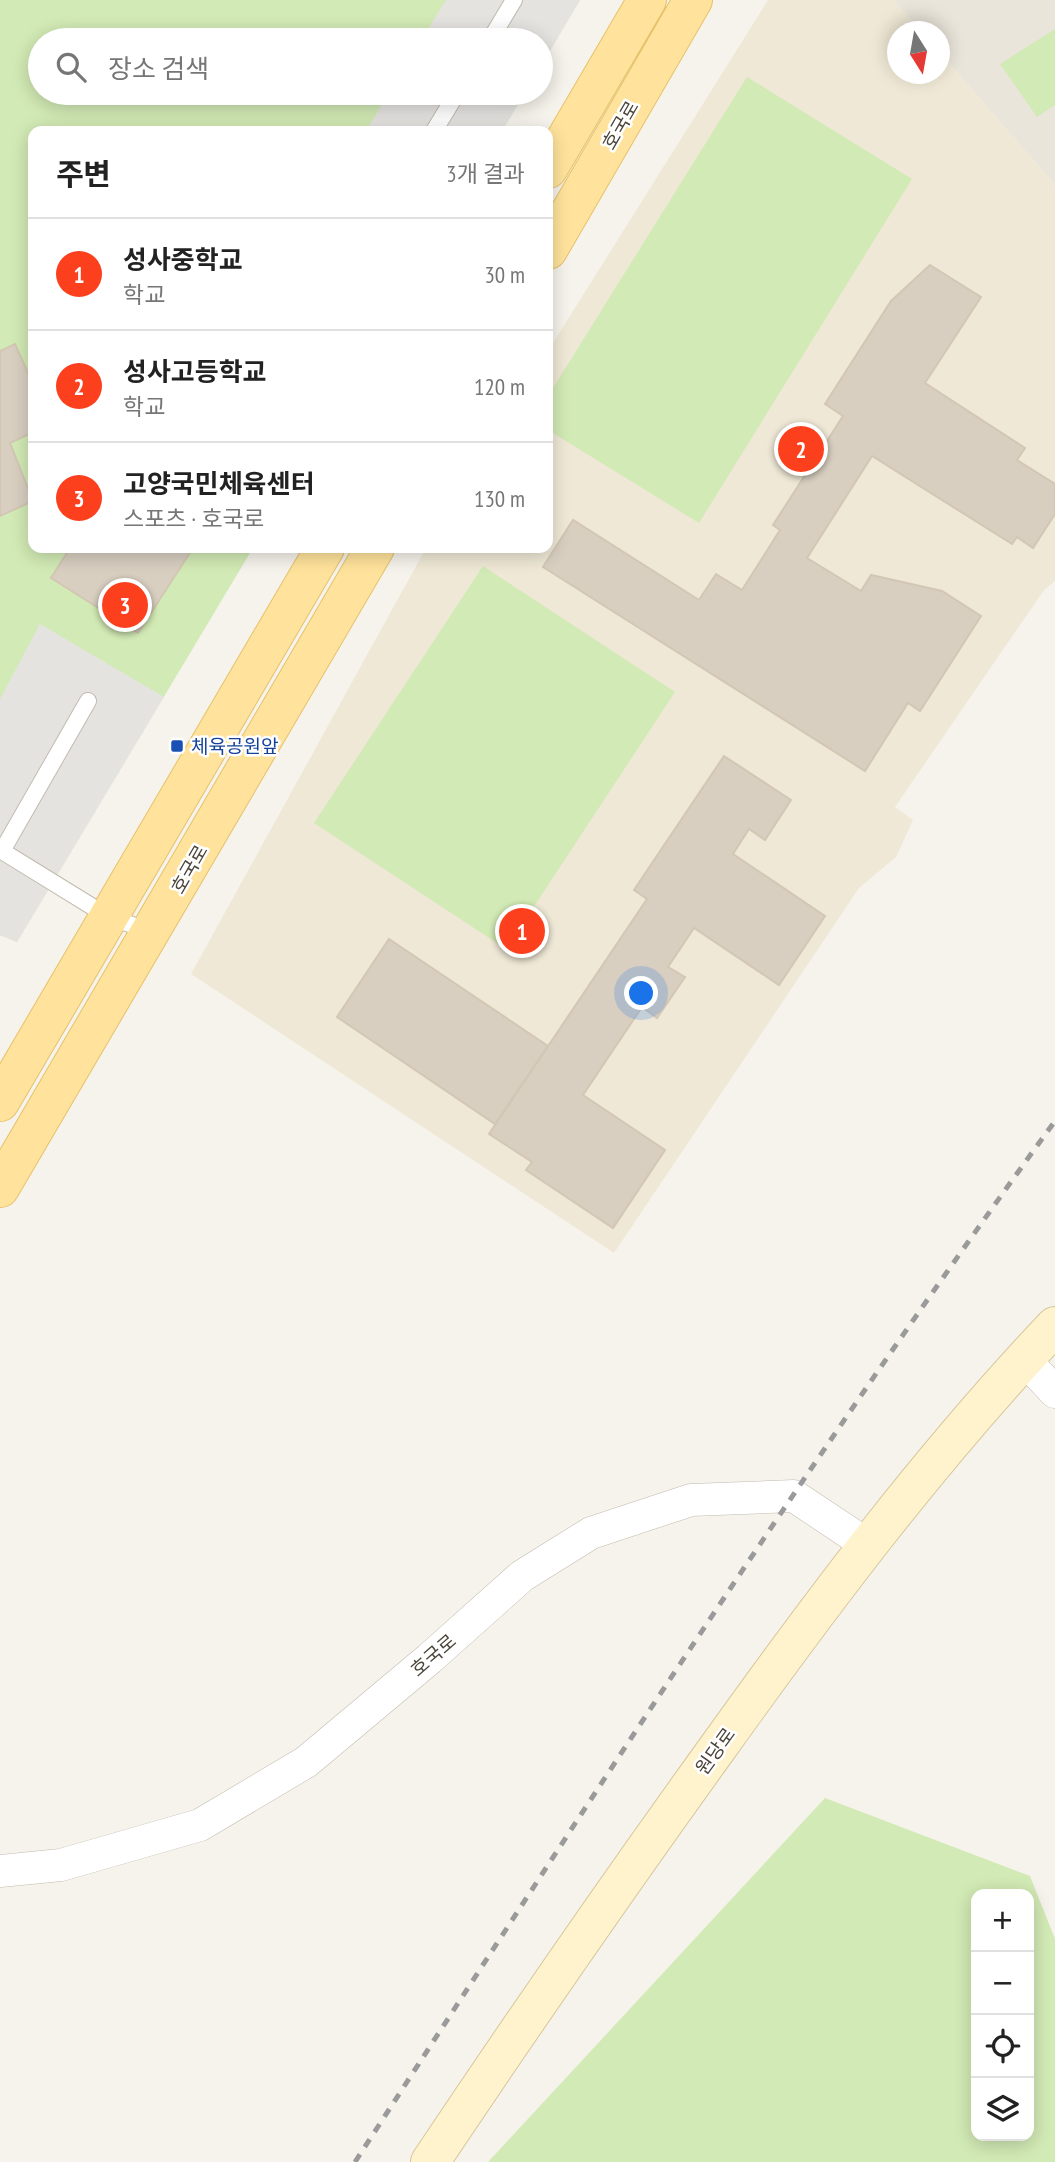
<!DOCTYPE html>
<html lang="ko">
<head>
<meta charset="utf-8">
<style>
  :root { --surface:#fff; --page:#f6f6f6; --text:#222; --muted:#767676; --line:#e0e0e0; --accent:#fc3f1d }
  body { margin:0; font-family:"PT Sans Narrow","Noto Sans KR",sans-serif; background:var(--page); color:var(--text) }
  .controls { position:absolute; right:21px; bottom:21px; display:grid; overflow:hidden; border-radius:14px; box-shadow:0 4px 18px #0003 }
  .controls button { width:63px; height:63px; display:grid; place-items:center; padding:0; border:0; border-bottom:2px solid var(--line); background:var(--surface); color:var(--text); font:35px sans-serif }
  .compass { position:absolute; left:887px; top:21px; width:63px; height:63px; border-radius:50%; background:var(--surface); box-shadow:0 4px 18px #0003; rotate:169deg }
  .you { position:absolute; left:642px; top:994px; width:24px; height:24px; margin:-18px; border:5px solid #fff; border-radius:50%; background:#1a73e8; box-shadow:0 0 0 10px #1a73e833 }
  .badge { display:grid; place-items:center; width:46px; height:46px; border-radius:50%; background:var(--accent); color:#fff; font-size:23px; font-weight:700 }
  .pin { position:absolute; translate:-50% -50%; border:4px solid #fff; box-shadow:0 2px 7px #0006 }
  .list { margin:0; padding:0; list-style:none }
  h2 { display:flex; justify-content:space-between; align-items:center; height:91px; margin:0; padding:0 28px; font-size:30px }
  h2 small { font-size:23px; font-weight:400; color:var(--muted) }
  .list li { display:grid; grid-template-columns:46px 1fr auto; gap:21px; align-items:center; box-sizing:border-box; height:112px; padding:0 28px; border-top:2px solid var(--line) }
  .list b { display:block; font-size:26px; white-space:nowrap }
  .list p { margin:0; font-size:23px; white-space:nowrap; color:var(--muted) }
  .list em { font-size:23px; font-style:normal; color:var(--muted) }
  .icon { flex:none; width:38px; height:38px; fill:none; stroke:currentColor; stroke-width:2; stroke-linecap:round; stroke-linejoin:round }
  .map { position:relative; flex:none; width:1055px; height:2162px; overflow:hidden }
  .search { position:absolute; background:var(--surface); box-shadow:0 4px 18px #0003; left:28px; top:28px; width:525px; height:77px; display:flex; align-items:center; gap:18px; box-sizing:border-box; padding:0 24px; border-radius:38px; color:var(--muted); font-size:26px }
  .panel { position:absolute; background:var(--surface); box-shadow:0 4px 18px #0003; left:28px; top:126px; width:525px; height:427px; border-radius:14px }
  .map>svg:first-child { display:block }
  .residential { fill:#eae5da }
  .education { fill:#efe8d6 }
  .green { fill:#d2eab5; fill-rule:evenodd }
  .parking { fill:#e5e3e0 }
  .building { fill:#d8cfc1; stroke:#d3c7b4; stroke-width:2 }
  .lines { fill:none; stroke-linecap:round; stroke-linejoin:round }
  .lane-casing { stroke:#c2bbae; stroke-width:18 }
  .street-casing { stroke:#c2bbae; stroke-width:33 }
  .secondary-casing { stroke:#d6c79b; stroke-width:40 }
  .primary-casing { stroke:#e6c16a; stroke-width:40 }
  .lane { stroke:#fff; stroke-width:16 }
  .street { stroke:#fff; stroke-width:32 }
  .secondary { stroke:#fff3cd; stroke-width:38 }
  .primary { stroke:#ffe39c; stroke-width:38 }
  .rail { stroke:#9a9a9a; stroke-width:5; stroke-dasharray:9 9; stroke-linecap:butt }
  .transit-dot { fill:#1a4fb4; stroke:#fff; stroke-width:2.5 }
  .labels { text-anchor:middle; stroke-width:5; stroke-linejoin:round; paint-order:stroke }
  .street-label { font-size:19px; fill:#4b4439; stroke:#fff }
  .transit-label { font-size:19px; fill:#164399; stroke:#fff; text-anchor:start }
</style>
</head>
<body>
<div class="map">
<svg width="1055" height="2162" viewBox="0 0 1055 2162">
  <rect width="100%" height="100%" fill="#f6f3ec"/>
  <path class="residential" d="M893,0H1055V185L940,53V32L921,31Z"/>
  <path class="education" d="M768,0H893L921,31L898,32V74H940V53L1055,185V581L1044,590L895,807L913,820L896,857L859,888L614,1253L191,974L426,548H548V351Z"/>
  <path class="green" d="M0,0H580L541,66V40H40V93H525L502,131H33V548H253L17,942L0,935Z
    M1055,29V105L1037,117L1000,64Z
    M747,77L912,179L699,523L548,430V396Z
    M483,566L675,692L506,949L314,823Z
    M825,1798L1030,1876L1055,1939V2162H488ZM1029,1894V2136H976V1894Z"/>
  <path class="parking" d="M446,0H580L541,66V40H421Z
    M389,93H525L502,131H366Z
    M40,624L164,697L17,942L0,935V699Z"/>
  <path class="building" d="M930,265L981,297L925,383L1025,448L1017,460L1055,484V514L1033,548L1017,537L1012,544L872,456L807,558L861,591L871,575L942,591L981,616L920,711L908,703L865,771L543,567L573,520L699,600L716,574L742,590L780,530L773,525L843,416L825,404L891,301Z
    M15,344L33,384V432L10,443L33,501L0,516V351Z
    M70,548H193L138,633L51,578Z
    M724,756L791,800L765,840L749,829L733,854L825,916L779,985L694,928L668,967L685,977L657,1018L642,1007L583,1095L665,1150L613,1228L526,1170L532,1162L489,1134L647,899L634,890Z
    M389,939L548,1046L495,1124L337,1017Z"/>
  <g class="lines">
    <defs>
      <path id="lane" d="M490,40L514,0
        M434,131L457,93
        M88,701L2,851L109,917L150,931"/>
      <path id="street" d="M1024,1359L1055,1392
        M0,1871L61,1865L200,1825L306,1762L429,1659L522,1576L591,1533L691,1500L794,1496L866,1544"/>
      <path id="secondary" d="M430,2162C523,2023 618,1886 716,1750C822,1602 930,1458 1055,1326"/>
      <path id="primary" d="M548,169L647,0
        M548,250L693,0
        M0,1102L325,548
        M0,1188L375,548"/>
    </defs>
    <use href="#lane" class="lane-casing"/>
    <use href="#street" class="street-casing"/>
    <use href="#secondary" class="secondary-casing"/>
    <use href="#primary" class="primary-casing"/>
    <use href="#lane" class="lane"/>
    <use href="#street" class="street"/>
    <use href="#secondary" class="secondary"/>
    <use href="#primary" class="primary"/>
    <path class="rail" d="M355,2162C583,1811 809,1459 1055,1121"/>
  </g>
  <rect class="transit-dot" x="170" y="739" width="14" height="14" rx="3.5"/>
  <g class="labels">
    <g class="street-label">
      <text transform="translate(620 125) rotate(-60)" y="7">호국로</text>
      <text transform="translate(189 869) rotate(-60)" y="7">호국로</text>
      <text transform="translate(433 1655) rotate(-41)" y="7">호국로</text>
      <text transform="translate(715 1751) rotate(-54)" y="7">원당로</text>
    </g>
    <g class="transit-label">
      <text x="191" y="753">체육공원앞</text>
    </g>
  </g>
</svg>
<div class="controls">
<button>+</button>
<button>−</button>
<button><svg class="icon" aria-label="locate" viewBox="0 0 24 24"><circle cx="12" cy="12" r="6"/><path d="M12 2v4M12 18v4M2 12h4M18 12h4"/></svg></button>
<button><svg class="icon" aria-label="layers" viewBox="0 0 24 24"><path d="M12 4l9 5-9 5-9-5zM3 14l9 5 9-5"/></svg></button>
</div>
<svg class="compass" viewBox="-18 -18 36 36"><path d="M0-13l5 13h-10z" fill="#e53935"/><path d="M0 13l5-13h-10z" fill="#767676"/></svg>
<div class="you"></div>
<div class="pin badge" style="left:522px;top:931px">1</div>
<div class="pin badge" style="left:801px;top:449px">2</div>
<div class="pin badge" style="left:125px;top:605px">3</div>
<div class="search"><svg class="icon" aria-label="search" viewBox="0 0 24 24"><circle cx="10" cy="10" r="6"/><path d="M15 15l6 6"/></svg>장소 검색</div>
<section class="panel">
<h2>주변<small>3개 결과</small></h2>
<ul class="list">
<li><span class="badge">1</span><div><b>성사중학교</b><p>학교</p></div><em>30 m</em></li>
<li><span class="badge">2</span><div><b>성사고등학교</b><p>학교</p></div><em>120 m</em></li>
<li><span class="badge">3</span><div><b>고양국민체육센터</b><p>스포츠 · 호국로</p></div><em>130 m</em></li>
</ul>
</section>
</div>
</body>
</html>
